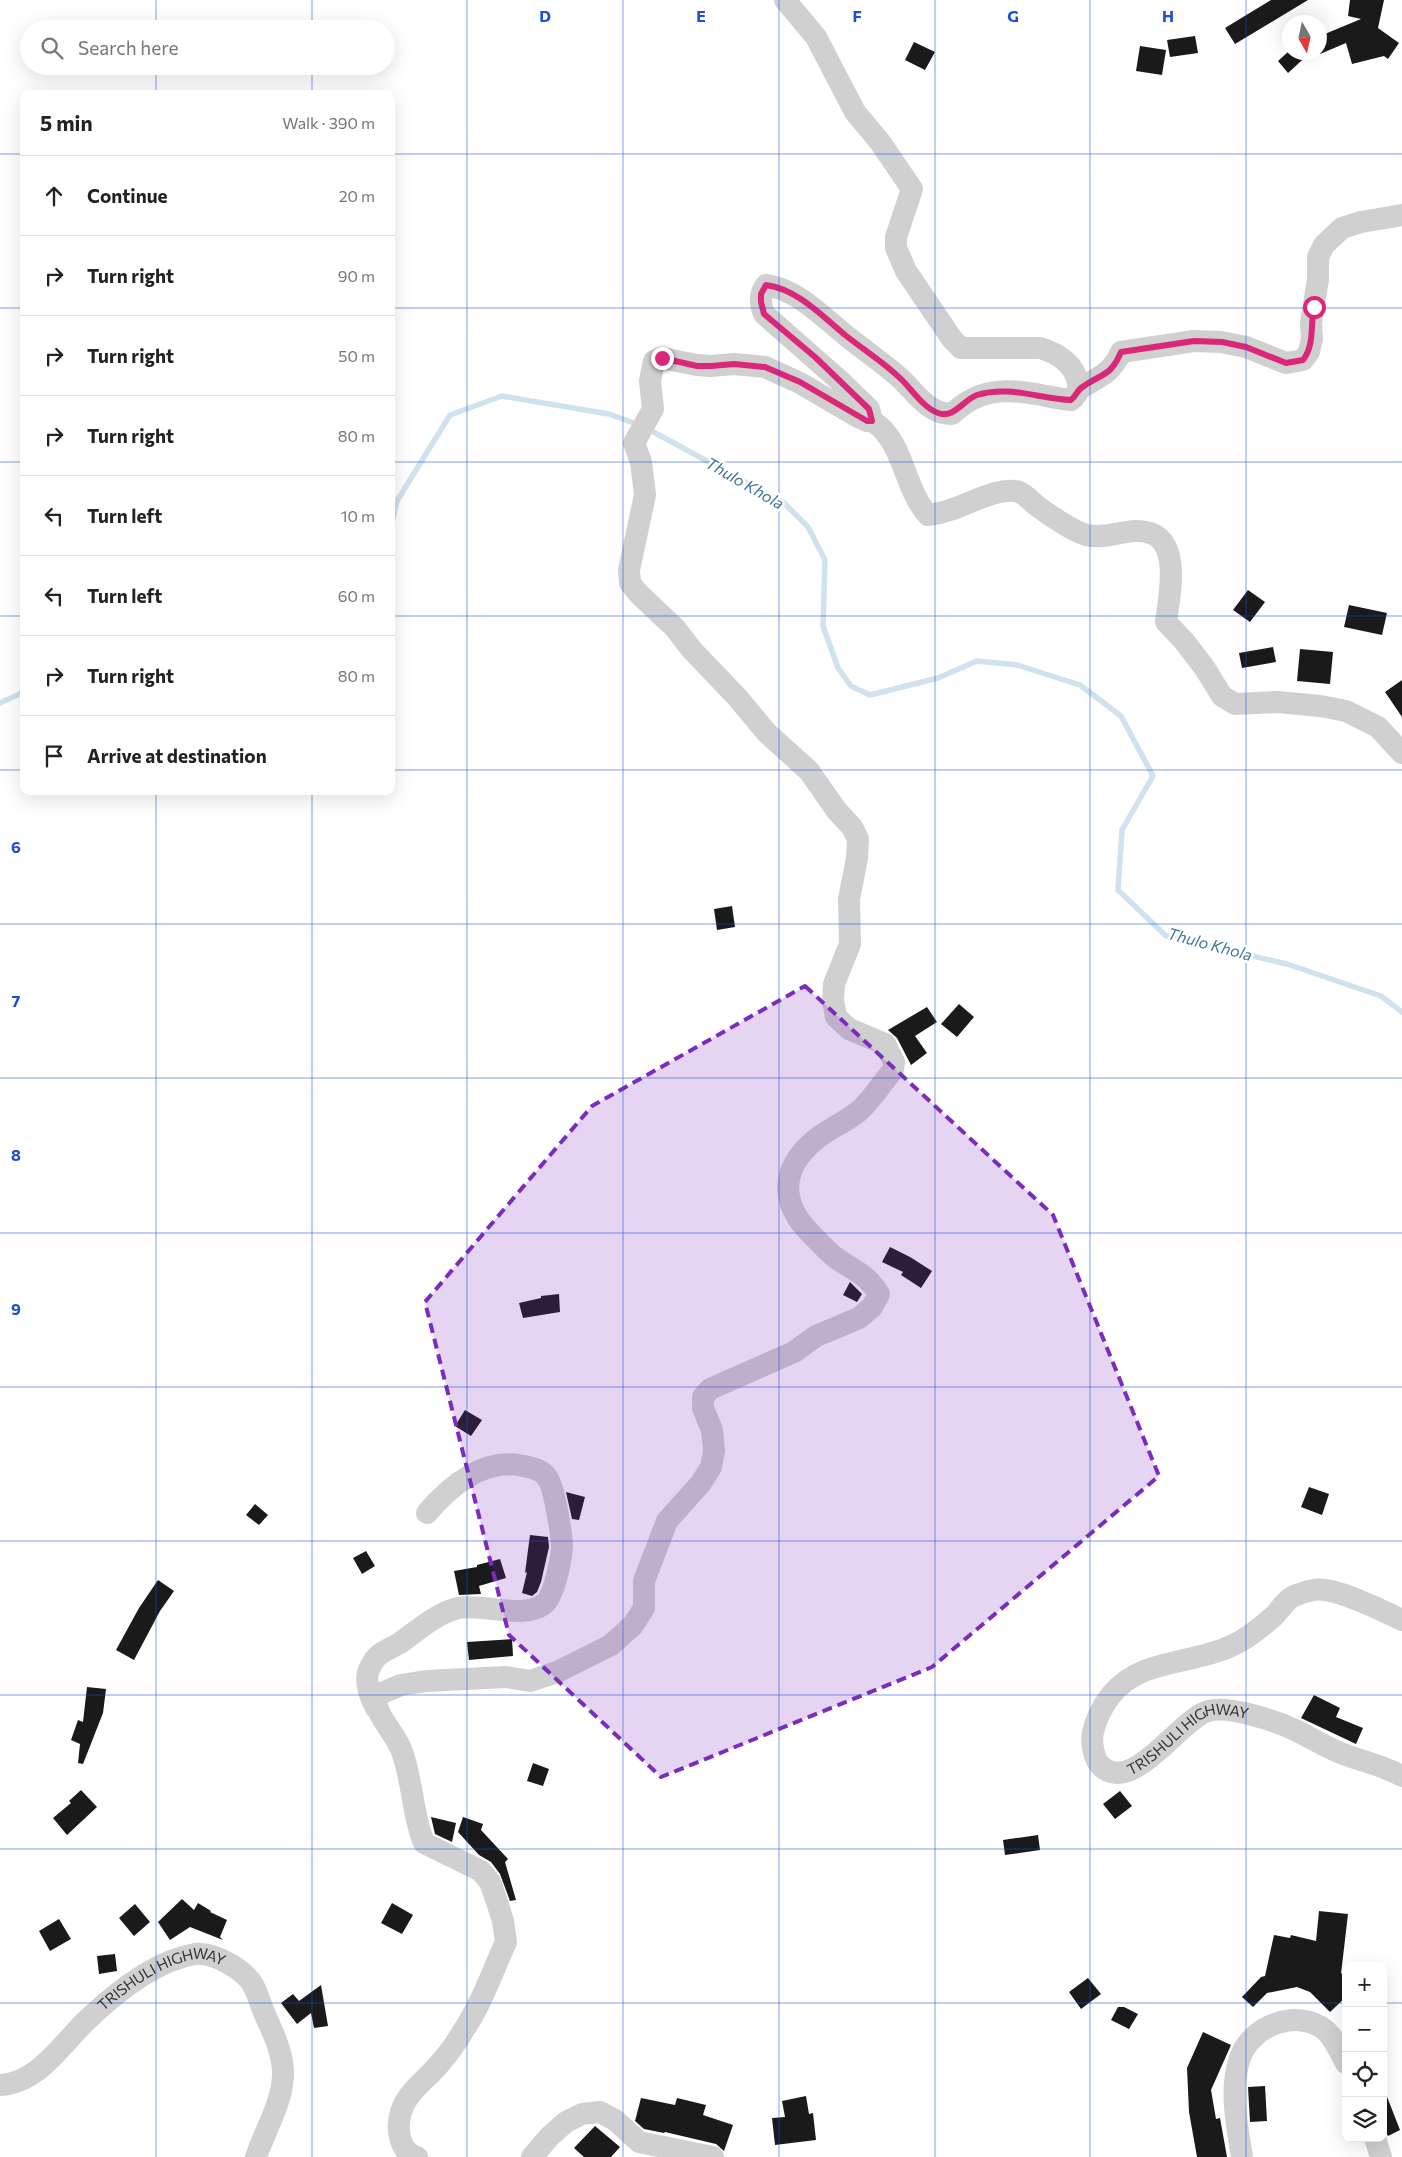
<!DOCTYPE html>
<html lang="en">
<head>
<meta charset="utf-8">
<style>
  :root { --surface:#fff; --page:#f6f6f6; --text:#222; --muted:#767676; --line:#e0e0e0 }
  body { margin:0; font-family:Commissioner,sans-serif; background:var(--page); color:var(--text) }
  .controls { position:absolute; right:15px; bottom:15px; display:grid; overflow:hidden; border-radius:10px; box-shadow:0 5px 20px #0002 }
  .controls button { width:45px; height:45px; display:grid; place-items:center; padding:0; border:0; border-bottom:1px solid var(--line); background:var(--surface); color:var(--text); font:25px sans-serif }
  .compass { position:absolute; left:1282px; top:15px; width:45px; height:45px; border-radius:50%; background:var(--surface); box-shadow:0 5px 20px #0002; rotate:171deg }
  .stop { position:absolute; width:15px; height:15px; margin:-11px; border:4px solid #db2777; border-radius:50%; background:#fff }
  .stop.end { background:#db2777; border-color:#fff; box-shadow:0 1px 5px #0008 }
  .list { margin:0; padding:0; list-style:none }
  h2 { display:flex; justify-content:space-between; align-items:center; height:65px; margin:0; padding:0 20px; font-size:21px }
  h2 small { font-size:16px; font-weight:400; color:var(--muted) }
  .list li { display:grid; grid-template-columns:32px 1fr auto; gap:15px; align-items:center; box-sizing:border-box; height:80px; padding:0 20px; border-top:1px solid var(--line) }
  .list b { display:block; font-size:19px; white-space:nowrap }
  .list em { font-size:16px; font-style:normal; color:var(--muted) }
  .icon { flex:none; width:28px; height:28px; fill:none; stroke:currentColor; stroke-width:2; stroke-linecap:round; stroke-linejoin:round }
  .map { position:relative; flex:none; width:1402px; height:2157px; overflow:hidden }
  .search { position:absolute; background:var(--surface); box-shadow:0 5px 20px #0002; left:20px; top:20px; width:375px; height:55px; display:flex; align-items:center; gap:12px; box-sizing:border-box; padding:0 18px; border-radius:28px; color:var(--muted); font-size:19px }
  .panel { position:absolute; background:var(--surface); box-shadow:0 5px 20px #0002; left:20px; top:90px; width:375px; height:705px; border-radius:10px }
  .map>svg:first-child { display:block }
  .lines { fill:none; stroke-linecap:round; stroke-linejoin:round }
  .stream { stroke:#cfe2ee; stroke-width:5.5 }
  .building { fill:#1a1a1a }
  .minor { stroke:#d0d0d0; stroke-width:22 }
  .route { stroke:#db2777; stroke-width:6 }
  .marked { fill:#7b2cbf; fill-opacity:0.2; stroke:#7b2cbf; stroke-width:4; stroke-dasharray:10 6; stroke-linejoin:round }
  .grid { fill:none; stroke:#1d4ed8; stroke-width:1; stroke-opacity:0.55 }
  .labels { text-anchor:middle; stroke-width:5; stroke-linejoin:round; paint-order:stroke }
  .street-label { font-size:15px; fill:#333; stroke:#fff }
  .water-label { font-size:16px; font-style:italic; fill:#3f7597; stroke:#fff }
  .grid-label { font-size:16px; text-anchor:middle; font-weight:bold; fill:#1d4ed8; stroke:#fff; stroke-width:5; stroke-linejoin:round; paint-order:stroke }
</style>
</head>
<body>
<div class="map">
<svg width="1402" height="2157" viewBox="0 0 1402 2157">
  <rect width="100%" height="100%" fill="#fff"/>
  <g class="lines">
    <path class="stream" d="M648,429L784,503L808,527L825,560L823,626L838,668L851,686L870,695L938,678L977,661L1017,665L1080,685L1121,716L1153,776L1122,830L1118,890L1166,936L1287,964L1381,996L1402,1012
      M391,528L397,501L450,415L502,396L609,414L639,425
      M0,703L24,692"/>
  </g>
  <path class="building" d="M1271,0H1308L1235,44L1225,28Z
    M1350,0H1384L1378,28L1399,43L1388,59L1384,56L1352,64L1346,43L1320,54V36L1361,19L1348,16Z
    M1195,36L1198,53L1170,57L1167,40Z
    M914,42L935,52L925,70L905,60Z
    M1140,46L1166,50L1162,75L1136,71Z
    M1288,52H1311L1288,73L1278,61Z
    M1248,590L1265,602L1250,622L1233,610Z
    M1349,605L1387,613L1382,635L1344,627Z
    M1273,647L1276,662L1242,668L1239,653Z
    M1300,649L1333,652L1330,684L1297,681Z
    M1402,680V717L1385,692Z
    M732,906L735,927L717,930L714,909Z
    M959,1004L974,1017L957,1037L941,1024Z
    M927,1007L937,1022L915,1036L927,1053L911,1065L897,1038L888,1030Z
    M890,1247L910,1257L932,1271L921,1288L901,1275L903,1272L882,1262Z
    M850,1282L862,1294L857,1302L843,1295Z
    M559,1294L560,1312L523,1318L519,1303L541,1298V1296Z
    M465,1410L482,1420L471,1436L455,1426Z
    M1309,1487L1329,1494L1322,1515L1301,1507Z
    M566,1492L585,1497L579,1520L572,1519Z
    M255,1504L268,1515L259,1525L246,1515Z
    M530,1535L548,1537L549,1547L541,1582L537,1592L532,1596L522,1593L527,1572L525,1573Z
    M366,1551L375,1566L362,1574L353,1558Z
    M500,1559L506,1578L479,1586L481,1594L459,1595L454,1571L477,1567V1565Z
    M158,1580L174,1591L160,1611L134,1660L116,1650L139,1608Z
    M512,1639L513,1656L469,1660L467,1642Z
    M87,1687L106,1689L103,1713L83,1764L78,1763L80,1744L71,1740L78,1720L83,1722Z
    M1314,1695L1340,1708L1336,1717L1363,1728L1356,1744L1301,1718Z
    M533,1763L549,1769L543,1786L527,1781Z
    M81,1790L97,1807L67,1835L53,1818L71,1803L69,1801Z
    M1120,1791L1132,1806L1115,1819L1103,1804Z
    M431,1817L456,1823L452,1842L435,1834Z
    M463,1817L483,1824L481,1830L508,1859L505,1862L516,1900L510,1901L500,1874L491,1862L479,1855L458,1832Z
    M1038,1835L1040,1850L1005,1855L1003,1840Z
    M182,1899L194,1910L198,1903L211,1911L210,1912L227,1920L220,1937L223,1940L190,1927L170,1940L158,1922Z
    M392,1903L413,1915L402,1934L381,1923Z
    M135,1904L150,1922L134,1936L119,1918Z
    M1319,1911L1348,1914L1341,1974L1346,1968V1997L1330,2012L1310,1992L1297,1987L1267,1993L1253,2007L1242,1997L1261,1977L1265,1976L1274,1935L1290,1938L1291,1935L1316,1941Z
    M59,1919L71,1939L50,1951L39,1931Z
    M115,1954L117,1971L99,1974L97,1956Z
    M1088,1978L1101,1994L1081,2009L1069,1992Z
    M321,1985L328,2026L314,2028L311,2013L297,2024L281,2003L293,1994L299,2001Z
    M1118,2007H1124L1138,2014L1129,2029L1111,2020Z
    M1203,2032L1231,2045L1211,2090L1216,2119L1220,2118L1227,2157H1197L1189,2112L1187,2068Z
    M1265,2086L1267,2121L1250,2122L1248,2087Z
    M1384,2089L1400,2130L1388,2136L1383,2127Z
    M806,2096L809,2114L813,2113L816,2140L775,2145L772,2118L785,2117L782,2101Z
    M641,2098L675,2105L677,2098L706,2105L703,2115L733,2125L724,2151L716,2144L665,2132L664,2133L644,2129L635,2121Z
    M595,2126L620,2147L611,2157H584L574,2148Z"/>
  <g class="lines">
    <g class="minor">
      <path d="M1079,389C1099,377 1111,374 1121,352L1194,341L1221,342L1246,347L1286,363L1303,360L1309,352L1312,339L1311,323L1318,279V257L1324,245L1342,228L1361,222L1402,215"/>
      <path d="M872,421C876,424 881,427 884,431C904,453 907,492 928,515C933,514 938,514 943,512C963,508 998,485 1019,492C1025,494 1032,502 1037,506C1049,515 1073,531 1086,535C1103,539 1118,532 1135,531C1184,529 1170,591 1166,622L1184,641L1204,667L1222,696L1235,704L1278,702L1320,706L1346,711L1378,727L1402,753"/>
      <path id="s1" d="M1402,1620C1383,1611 1334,1586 1314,1590C1308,1591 1298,1594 1292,1597C1285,1601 1280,1610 1274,1616C1261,1627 1247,1639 1231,1646C1191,1665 1141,1658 1111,1695C1102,1707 1096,1718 1093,1732C1091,1742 1093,1759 1102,1767C1134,1794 1180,1719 1208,1711C1228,1705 1276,1721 1295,1730C1312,1738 1328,1749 1346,1755C1365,1762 1384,1766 1402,1776"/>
      <path d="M376,1708C370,1697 365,1685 368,1672C369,1668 373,1662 375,1659C381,1651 392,1648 400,1643C418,1630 437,1613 458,1608C483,1603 523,1620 544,1604C554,1597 561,1560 562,1547C562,1536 554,1485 547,1477C542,1470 532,1468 524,1466C485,1457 451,1485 427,1513"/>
      <path id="s2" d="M0,2085C38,2083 61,2045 86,2021C115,1993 154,1961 195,1954C213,1952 244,1969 253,1985C257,1992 260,2002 263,2010C271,2029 282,2049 283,2071C284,2100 265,2130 256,2157"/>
      <path d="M1375,2138L1381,2157"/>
      <path d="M417,2157C399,2152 396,2128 401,2112C407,2091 428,2079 441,2062C450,2052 458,2040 465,2028C483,2001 493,1970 506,1942L503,1921L496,1899L490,1882L481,1871L424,1843C412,1815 413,1779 401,1749C394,1732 377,1717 375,1698L382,1693L401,1685L426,1681L506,1677L530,1681L557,1672L611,1645L633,1625L644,1608V1581L667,1521L701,1483L711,1467L714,1451L712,1430L703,1408V1397L710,1389L794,1352L816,1336L859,1318L872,1307L879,1294C866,1273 854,1271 836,1258C827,1251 819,1242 811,1234C780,1203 780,1169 815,1140C828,1129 846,1122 859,1111C872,1100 882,1083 893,1070L894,1062L885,1044L849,1029L836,1017L833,1000L834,984L850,944L849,899L857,858L858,839L852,827L837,811L809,771L767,733L736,696L692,650L675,628L639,594L630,583L629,570L645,495L641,462L634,443L653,409L650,381L654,361L661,358L697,365L711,366L734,364L765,367L800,383L858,417L867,421H872L869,409L839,380L764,314C760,304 759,294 766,285C796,289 821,315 843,333C862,349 882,362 900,378C916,393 928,414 952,414C977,390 1002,388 1036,394C1048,396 1059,399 1071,400C1077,396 1079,390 1078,383C1075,364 1057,353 1040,348H961L952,339L906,271L896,248V237L912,189L880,142L855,112L816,37L785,0"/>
      <path d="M532,2157L550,2136L566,2122L582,2114L600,2112L615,2120L639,2142L713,2157"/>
      <path d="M1242,2157C1237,2125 1229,2089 1240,2058C1251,2025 1298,2008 1325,2030C1334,2037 1340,2053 1346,2063"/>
    </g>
  </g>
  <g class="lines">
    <path class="route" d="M662,358L697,366H711L734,364L765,367L800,382L867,421H872L869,409L815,357L764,314L761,302V294L766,285C797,289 822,316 845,335C864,350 885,363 902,380C912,390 924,408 938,413C954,419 963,400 977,395C1009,385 1040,399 1071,400C1076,396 1077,391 1081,388C1101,373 1110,378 1121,352L1194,341L1222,342L1246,347L1286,363L1303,360C1315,344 1310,326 1314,307"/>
  </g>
  <path class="marked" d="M805,986L1053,1215L1159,1476L932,1667L661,1777L509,1635L425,1302L592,1106Z"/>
  <path class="grid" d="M156,0V29M312,0V29M467,0V2157M623,0V2157M779,0V2157M935,0V2157M1090,0V2157M1246,0V2157M156,66V94M312,66V94M0,154H24M391,154H1402M0,308H24M391,308H1402M0,462H24M391,462H1402M0,616H24M391,616H1402M0,770H24M391,770H1402M156,791V2157M312,791V2157M0,924H1402M0,1078H1402M0,1233H1402M0,1387H1402M0,1541H1402M0,1695H1402M0,1849H1402M0,2003H1346M1383,2003H1402"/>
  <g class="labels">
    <g class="street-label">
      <text dy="5" stroke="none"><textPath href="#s1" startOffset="505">TRISHULI HIGHWAY</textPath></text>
      <text dy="5" stroke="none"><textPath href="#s2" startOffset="200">TRISHULI HIGHWAY</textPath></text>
    </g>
    <g class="water-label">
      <text transform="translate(745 483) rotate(30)" y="6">Thulo Khola</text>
      <text transform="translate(1210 944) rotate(15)" y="6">Thulo Khola</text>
    </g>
  </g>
  <g class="grid-label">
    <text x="545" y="22">D</text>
    <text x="701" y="22">E</text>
    <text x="857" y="22">F</text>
    <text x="1013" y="22">G</text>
    <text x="1168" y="22">H</text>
    <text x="16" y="853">6</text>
    <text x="16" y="1007">7</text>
    <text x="16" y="1161">8</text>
    <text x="16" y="1315">9</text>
  </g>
</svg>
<div class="controls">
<button>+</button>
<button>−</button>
<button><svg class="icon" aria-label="locate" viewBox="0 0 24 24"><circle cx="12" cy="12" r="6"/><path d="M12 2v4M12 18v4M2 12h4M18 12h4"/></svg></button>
<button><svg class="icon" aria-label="layers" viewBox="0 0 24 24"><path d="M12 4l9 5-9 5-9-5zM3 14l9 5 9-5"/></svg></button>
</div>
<svg class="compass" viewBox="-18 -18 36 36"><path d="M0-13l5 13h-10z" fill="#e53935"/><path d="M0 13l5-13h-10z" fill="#767676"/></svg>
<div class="stop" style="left:1314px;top:307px"></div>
<div class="stop end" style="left:662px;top:358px"></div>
<div class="search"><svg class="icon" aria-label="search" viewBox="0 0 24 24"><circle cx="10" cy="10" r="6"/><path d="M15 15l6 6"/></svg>Search here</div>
<section class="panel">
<h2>5 min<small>Walk · 390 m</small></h2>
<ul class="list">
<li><svg class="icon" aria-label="ahead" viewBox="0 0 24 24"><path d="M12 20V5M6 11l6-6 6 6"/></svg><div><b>Continue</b></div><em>20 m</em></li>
<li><svg class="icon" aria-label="right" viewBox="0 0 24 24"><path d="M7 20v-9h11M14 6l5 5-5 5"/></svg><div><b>Turn right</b></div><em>90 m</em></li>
<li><svg class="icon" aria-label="right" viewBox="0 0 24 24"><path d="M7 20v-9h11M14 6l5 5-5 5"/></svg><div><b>Turn right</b></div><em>50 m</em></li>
<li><svg class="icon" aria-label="right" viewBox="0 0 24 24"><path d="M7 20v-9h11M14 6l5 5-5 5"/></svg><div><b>Turn right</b></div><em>80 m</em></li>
<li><svg class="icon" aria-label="left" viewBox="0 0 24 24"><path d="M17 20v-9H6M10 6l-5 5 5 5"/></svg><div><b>Turn left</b></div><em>10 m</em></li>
<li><svg class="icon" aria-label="left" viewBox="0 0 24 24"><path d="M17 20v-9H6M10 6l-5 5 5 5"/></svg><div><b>Turn left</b></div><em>60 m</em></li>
<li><svg class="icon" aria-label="right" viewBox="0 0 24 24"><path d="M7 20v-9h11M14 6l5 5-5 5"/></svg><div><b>Turn right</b></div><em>80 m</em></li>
<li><svg class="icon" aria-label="arrive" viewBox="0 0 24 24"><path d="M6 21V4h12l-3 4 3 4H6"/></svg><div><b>Arrive at destination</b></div></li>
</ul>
</section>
</div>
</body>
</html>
